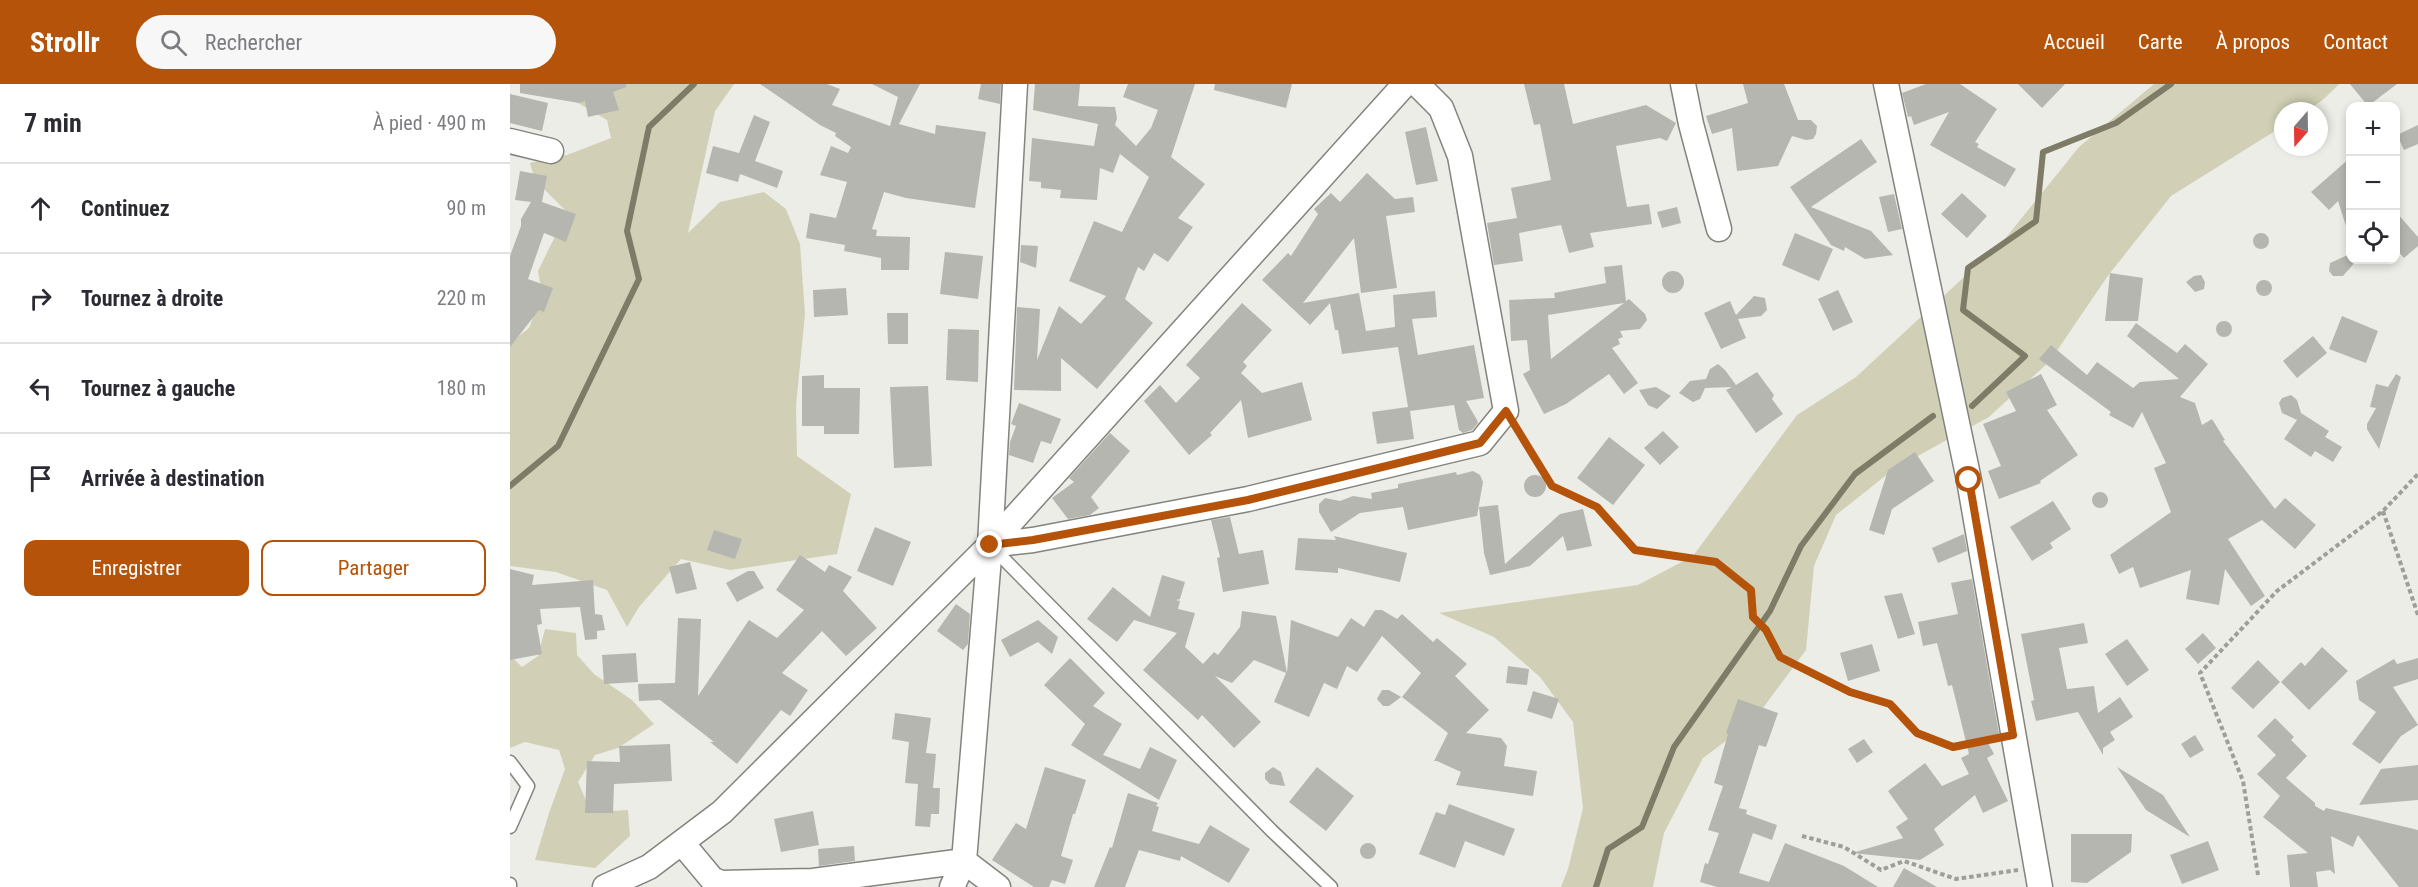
<!DOCTYPE html>
<html lang="fr">
<head>
<meta charset="utf-8">
<style>
  :root { --surface:#fff; --page:#f7f7f7; --text:#2b2b33; --muted:#7c7c81; --line:#e1e1e2; --accent:#b45309 }
  body { margin:0; font-family:"Roboto Condensed",sans-serif; background:var(--page); color:var(--text) }
  .controls { position:absolute; right:18px; top:18px; display:grid; overflow:hidden; border-radius:12px; box-shadow:0 3px 9px #0003 }
  .controls button { width:54px; height:54px; display:grid; place-items:center; padding:0; border:0; border-bottom:2px solid var(--line); background:var(--surface); color:var(--text); font:30px sans-serif }
  .compass { position:absolute; left:1764px; top:18px; width:54px; height:54px; border-radius:50%; background:var(--surface); box-shadow:0 3px 9px #0003; rotate:200deg }
  .stop { position:absolute; width:18px; height:18px; margin:-14px; border:4px solid #b45309; border-radius:50%; background:#fff }
  .stop.end { background:#b45309; border-color:#fff; box-shadow:0 2px 6px #0008 }
  .list { margin:0; padding:0; list-style:none }
  h2 { display:flex; justify-content:space-between; align-items:center; height:78px; margin:0; padding:0 24px; font-size:26px }
  h2 small { font-size:20px; font-weight:400; color:var(--muted) }
  .list li { display:grid; grid-template-columns:39px 1fr auto; gap:18px; align-items:center; box-sizing:border-box; height:90px; padding:0 24px; border-top:2px solid var(--line) }
  .list b { display:block; font-size:22px; white-space:nowrap }
  .list em { font-size:20px; font-style:normal; color:var(--muted) }
  .actions { display:flex; gap:12px; padding:18px 24px }
  .actions a { flex:1; padding:14px 0; border:2px solid var(--accent); border-radius:12px; text-align:center; font-size:21px; color:var(--accent) }
  .actions .main { background:var(--accent); color:#fff }
  .icon { flex:none; width:33px; height:33px; fill:none; stroke:currentColor; stroke-width:2; stroke-linecap:round; stroke-linejoin:round }
  .map { position:relative; flex:none; width:1908px; height:803px; overflow:hidden }
  header { display:flex; align-items:center; gap:36px; box-sizing:border-box; height:84px; padding:0 30px; background:var(--accent); color:#fff }
  header strong { font-size:28px }
  nav { display:flex; gap:33px; margin-inline-start:auto; font-size:21px }
  .search { width:420px; height:54px; background:var(--page); display:flex; align-items:center; gap:15px; box-sizing:border-box; padding:0 21px; border-radius:33px; color:var(--muted); font-size:22px }
  main { display:flex }
  aside { flex:1; background:var(--surface) }
  .map>svg:first-child { display:block }
  .green { fill:#d1d0b6 }
  .lines { fill:none; stroke-linecap:round; stroke-linejoin:round }
  .stream { stroke:#7e7c66; stroke-width:6 }
  .building { fill:#b6b6b0; fill-rule:evenodd }
  .lane-casing { stroke:#84837e; stroke-width:15 }
  .street-casing { stroke:#84837e; stroke-width:27 }
  .path { stroke:#9f9e9a; stroke-width:4; stroke-dasharray:4.5 3; stroke-linecap:butt }
  .lane { stroke:#fff; stroke-width:12 }
  .street { stroke:#fff; stroke-width:24 }
  .route { stroke:#b45309; stroke-width:8 }
</style>
</head>
<body>
<header>
<strong>Strollr</strong>
<div class="search"><svg class="icon" aria-label="search" viewBox="0 0 24 24"><circle cx="10" cy="10" r="6"/><path d="M15 15l6 6"/></svg>Rechercher</div>
<nav><a>Accueil</a><a>Carte</a><a>À propos</a><a>Contact</a></nav>
</header>
<main>
<aside>
<h2>7 min<small>À pied · 490 m</small></h2>
<ul class="list">
<li><svg class="icon" aria-label="ahead" viewBox="0 0 24 24"><path d="M12 20V5M6 11l6-6 6 6"/></svg><div><b>Continuez</b></div><em>90 m</em></li>
<li><svg class="icon" aria-label="right" viewBox="0 0 24 24"><path d="M7 20v-9h11M14 6l5 5-5 5"/></svg><div><b>Tournez à droite</b></div><em>220 m</em></li>
<li><svg class="icon" aria-label="left" viewBox="0 0 24 24"><path d="M17 20v-9H6M10 6l-5 5 5 5"/></svg><div><b>Tournez à gauche</b></div><em>180 m</em></li>
<li><svg class="icon" aria-label="arrive" viewBox="0 0 24 24"><path d="M6 21V4h12l-3 4 3 4H6"/></svg><div><b>Arrivée à destination</b></div></li>
</ul>
<div class="actions"><a class="main">Enregistrer</a><a>Partager</a></div>
</aside>
<div class="map">
<svg width="1908" height="803" viewBox="0 0 1908 803">
  <rect width="100%" height="100%" fill="#edede7"/>
  <path class="green" d="M36,0H224L205,27L178,149L210,118L254,108L276,125L290,160L295,230L286,322L287,372L341,410L327,470L220,486L171,475L129,523L117,543L97,506L46,488L0,482V259L19,244L32,211L28,187L57,128L25,96L20,79L57,71L101,54L97,36Z
    M1644,0H1829C1808,21 1804,27 1773,27V42L1661,112L1597,193L1540,277L1479,333L1384,385L1326,431L1304,482L1296,566L1244,636L1193,674L1154,749L1143,803H1051L1058,785L1073,724L1063,638L1030,593L984,553L929,529L1128,501L1183,472L1287,331L1346,293L1494,156L1569,63Z
    M35,545L66,549L67,571L84,590L122,616L144,640L108,664L85,671L68,698L81,728L118,726L120,752L85,784L25,776L39,729L55,685L49,666L15,658L0,664V571L12,583L28,572Z"/>
  <g class="lines">
    <path class="stream" d="M1462,322L1515,272L1453,226L1458,184L1526,137L1533,68L1606,39L1661,0
      M0,402L48,362L129,195L117,147L139,43L184,0
      M1086,803L1098,765L1132,743L1164,663L1260,527L1291,462L1345,390L1423,332"/>
  </g>
  <path class="building" d="M10,0H116V3L103,8L109,26L78,33L75,17L69,19L10,9Z
    M250,0H317L330,5L322,21L380,42L388,13L362,0H410L389,40L425,50L426,41L476,48L465,124L396,114L374,108L362,145L367,146L366,152L400,153L399,186H371V174L334,167L335,161L296,154L300,129L326,134L337,98L310,91L321,62L338,69L341,63L325,52L326,49L310,41Z
    M471,0H491L490,20L468,15Z
    M525,0H570L568,22L605,23L607,34L605,41L626,62L641,44L648,26L613,13L618,0H685L661,73L695,100L668,134L683,143L658,178L644,169L634,187L628,183L615,215L643,239L587,305L551,274V307L504,306L507,223L530,225L527,276L549,222L571,240L596,212L559,197L584,137L612,148L639,93L610,70L603,89L590,84L587,116L550,114L551,106L531,104V98L519,97L522,54L584,62L588,40L523,26Z
    M705,0H782L776,24L704,6Z
    M1014,0H1054L1063,40L1136,21L1166,39L1157,57L1150,54L1106,62L1117,123L1139,120L1142,140L1080,149L1084,163L1059,169L1051,141L1009,149L1013,177L984,181L977,139L1007,134L1001,104L1041,96L1030,40L1024,41Z
    M1233,0H1274L1288,36H1301L1307,42L1306,50L1303,55L1296,56L1282,52L1268,82L1227,87L1222,44L1202,50L1196,32L1238,19Z
    M1416,0H1450L1487,25L1465,58L1469,60L1467,63L1506,85L1495,103L1420,61L1439,28L1404,41L1401,32L1398,33L1392,9Z
    M1508,0H1555L1532,24Z
    M1840,0H1887L1858,22Z
    M0,10L38,19L32,47L0,39Z
    M244,31L260,38L245,77L273,87L267,104L230,90L228,98L196,89L203,62L229,69Z
    M1908,41V60L1894,66L1887,51Z
    M916,43L928,97L906,101L895,48Z
    M1351,55L1367,78L1301,123L1361,147L1383,171L1355,175L1335,163L1334,167L1321,161L1280,103Z
    M1840,74V144L1837,145L1828,117L1819,126L1801,108Z
    M10,87L37,92L32,118L66,130L56,158L34,149L18,195L43,204L34,228L29,226L0,263V172L11,142V135L21,118L5,116Z
    M857,89L885,115L903,113L905,128L876,132L887,204L851,209L844,154L793,219L849,209L856,247L885,243L883,211L925,207L927,233L902,235L908,271L964,261L974,314L956,317L967,336L968,339L962,346L953,349L949,346L944,321L900,327L904,355L867,360L862,328L898,323L888,263L832,270L828,246H825L820,219L800,241L752,196L778,169L781,172L808,130L804,125L821,109L830,118Z
    M1452,109L1477,132L1457,154L1431,130Z
    M1384,110L1392,145L1378,148L1369,113Z
    M1167,123L1171,139L1152,144L1147,128Z
    M1886,128L1908,153V162L1894,174L1886,165Z
    M1743 157a8 8 0 1 1 16 0a8 8 0 1 1-16 0Z
    M1285,149L1323,165L1309,197L1272,181Z
    M511,161L528,162L526,184L510,178Z
    M435,168L473,172L468,215L430,210Z
    M1840,170V176H1847L1833,192H1823L1819,187L1820,179Z
    M1112,181L1116,217L1119,215L1135,230L1137,236L1130,245L1110,247L1113,253L1108,255L1110,260L1102,264L1128,299L1114,310L1099,290L1056,320L1034,330L1013,290L1020,286L1017,256L1001,257L999,216L1045,214L1044,209L1096,199L1094,183ZM1114,219L1041,275L1038,231Z
    M1152 198a11 11 0 1 1 22 0a11 11 0 1 1-22 0Z
    M1600,189L1633,194L1628,237H1595Z
    M1691,191L1695,198L1694,205L1685,208L1676,198L1684,192Z
    M1746 204a8 8 0 1 1 16 0a8 8 0 1 1-16 0Z
    M336,204L338,231L304,233L303,206Z
    M1328,206L1343,238L1323,247L1308,215Z
    M1244,212L1255,214L1257,226L1251,232L1228,235L1236,254L1211,265L1194,229L1220,217L1226,231Z
    M732,219L762,246L733,278L737,282L731,289L752,309L792,298L802,336L738,354L731,316L700,349L702,351L679,371L634,317L650,301L666,319L690,294L676,281Z
    M377,229H398V260H378Z
    M1832,232L1868,247L1856,279L1819,265Z
    M1706 245a8 8 0 1 1 16 0a8 8 0 1 1-16 0Z
    M1626,239L1667,269L1675,260L1698,280L1670,313L1685,319L1692,341L1702,335L1715,356L1713,357L1765,425L1775,414L1806,441L1785,465L1752,436L1718,455L1755,512L1741,522L1715,485L1709,521L1676,515L1681,486L1630,504L1623,483L1609,490L1600,471L1661,428L1644,384L1656,379L1632,328L1623,344L1599,331L1601,328L1529,275L1541,261L1577,291L1587,278L1623,304L1630,298L1669,295L1617,252Z
    M438,245L469,246L468,298L436,296Z
    M1803,252L1817,269L1787,294L1773,277Z
    M1208,280L1215,286L1226,301L1247,288L1264,311L1262,315L1273,330L1246,349L1216,306L1222,303L1195,304L1190,315L1183,318L1169,309L1180,297L1196,295L1200,285Z
    M1531,290L1547,321L1537,326L1568,371L1530,397L1531,399L1489,415L1478,387L1491,382L1473,340L1506,327L1496,308Z
    M1886,290L1891,293L1869,365L1857,345V340L1866,324L1860,323L1866,300L1878,303Z
    M314,291V304H350L349,350H314V342H292V292Z
    M418,302L422,382L384,384L380,303Z
    M1146,303L1161,312L1147,325L1138,321L1129,306Z
    M1781,311L1787,316L1791,329L1819,347L1815,353L1832,363L1823,378L1805,367L1801,373L1774,355L1787,336L1772,329L1769,319L1772,314Z
    M509,319L551,335L541,360L531,357L523,379L499,371L500,358L506,342L501,340Z
    M1153,347L1169,363L1150,381L1134,364Z
    M600,349L620,367L581,413L589,424L580,431L558,435L542,414L564,398L559,394Z
    M1099,353L1135,381L1103,421L1067,394Z
    M1405,368L1424,397L1382,425L1374,451L1359,446L1378,386Z
    M963,387L970,391L973,398L967,432L898,446L893,423L850,429L821,448L809,428V420L815,414L830,417L843,412L862,415L861,409L888,404V400L946,388L947,391Z
    M1014 402a11 11 0 1 1 22 0a11 11 0 1 1-22 0Z
    M1582 416a8 8 0 1 1 16 0a8 8 0 1 1-16 0Z
    M1543,417L1561,445L1540,459L1543,464L1522,477L1500,443Z
    M988,421L995,480L1050,430L1073,425L1082,462L1057,467L1053,452L1020,482L980,491L974,469L969,423Z
    M720,433L729,470L753,466L759,500L713,508L707,474L710,473L701,436Z
    M365,443L401,458L383,502L347,487Z
    M204,446L232,455L225,475L197,466Z
    M1454,450L1457,467L1428,479L1422,464Z
    M824,452L897,469L890,498L828,484V489L785,486L788,454L826,456Z
    M290,471L315,488L319,481L342,493L333,507L367,544L336,572L312,547L272,589L298,606L280,632L271,626L227,680L200,658H204L150,616L129,617L128,600L165,599L168,534L191,535L188,612L239,536L267,554L294,526L266,506Z
    M180,478L187,505L166,510L159,483Z
    M0,485L24,491L22,501L83,496L85,530L92,531L95,546L87,547V555L75,556L70,523L30,525L32,540L27,541L32,570L0,576Z
    M238,487H244L254,504L227,518L216,499Z
    M652,491L675,498L670,515L666,516L670,517L668,525L685,529L675,563L693,580L704,568L708,571L730,543L732,527L766,532L777,589L781,536L828,553L841,534L854,543L865,526H872L887,535L892,530L923,558L927,554L957,580L945,592L979,626L956,649L991,654L997,662L994,682L1027,687L1023,712L946,701L951,688L927,677H924L938,649L892,613L911,589L872,552L847,588L837,582L827,605L814,599L799,633L764,618L776,589L744,576L722,599L705,592L751,638L724,664L692,631L688,636L633,586L667,549L624,536L607,558L577,535L603,503L640,533Z
    M1462,495L1489,650L1475,653L1484,670L1477,674L1498,717L1473,729L1465,711L1424,745L1434,761L1410,776L1342,769L1393,754L1386,743L1398,735L1378,707L1415,679L1432,702L1459,690L1451,674L1459,670L1442,601L1438,602L1427,559L1413,562L1408,538L1448,530L1441,499Z
    M1392,509L1405,550L1388,555L1374,512Z
    M446,520L460,530L458,560L453,566L427,547Z
    M528,536L548,553L542,570L528,558L500,573L491,556Z
    M1574,539L1578,559L1549,564L1557,605L1584,602L1588,629L1610,613L1623,633L1600,648L1605,656L1593,664V671L1568,628L1526,637L1521,617L1524,616L1511,550Z
    M1693,549L1706,564L1688,580L1675,565Z
    M1617,555L1639,586L1617,602L1595,570Z
    M1362,560L1370,587L1338,597L1330,569Z
    M1812,563L1838,587L1799,626L1771,598L1791,578L1795,582Z
    M126,569L128,598L94,600L92,571Z
    M560,574L595,609L583,622L612,640L593,671L630,685L640,663L667,676L649,716L561,661L575,640L534,601Z
    M1908,574V595L1883,603L1908,641L1891,652L1870,680L1842,660L1866,628L1849,616L1846,597L1884,575L1887,580Z
    M1748,576L1770,598L1743,625L1721,604Z
    M998,582L1019,585L1017,601L996,599Z
    M872,606H879L891,613L879,622H873L867,615Z
    M1023,607L1049,615L1042,635L1017,627Z
    M1228,615L1268,629L1256,663L1249,661L1229,724L1237,726L1236,730L1267,741L1262,756L1243,749L1229,789L1259,798L1275,759L1334,782L1368,803H1207L1190,798L1195,779L1198,780L1209,749L1198,746L1213,702L1204,699L1218,650L1216,649Z
    M385,629L421,634L416,669L426,670L423,704H430L429,730H421L420,743L405,742L408,700L395,699L399,658L382,655Z
    M1765,634L1784,653L1781,656L1797,672L1776,694L1805,719V722L1814,727L1816,724L1908,746V803H1889L1848,751L1843,763L1821,752L1825,790L1820,786L1806,788L1808,803H1780L1777,771L1798,769L1753,733L1770,712L1747,690L1766,671L1747,652Z
    M1685,651L1694,666L1680,674L1671,660Z
    M1354,655L1363,668L1347,679L1338,665Z
    M160,660L162,697L104,700L103,729H75L77,677L110,678L109,662Z
    M1908,681V716L1849,721L1871,685Z
    M535,683L576,696L565,730H563L551,772L563,776L555,800L542,796L539,803H524L482,776L506,739L516,745Z
    M763,683L771,688L775,702L760,700L755,695V689Z
    M807,683L844,712L816,747L779,718Z
    M1607,683L1653,711L1680,753L1636,726Z
    M618,709L648,719L646,722L649,723L642,747L689,760L700,741L740,765L719,799L671,772L670,777L629,766L615,803H584L600,763L602,764Z
    M939,720L1005,745L994,772L955,757L945,784L909,770L926,728L935,731Z
    M303,727L309,761L271,768L264,735Z
    M1561,750H1622L1621,768L1577,799L1561,798Z
    M1698,757L1709,786L1672,800L1660,771Z
    M850 767a8 8 0 1 1 16 0a8 8 0 1 1-16 0Z
    M344,762L345,777L309,782L308,765Z
    M1394,784L1427,803H1383Z"/>
  <g class="lines">
    <defs>
      <path id="lane" d="M481,462L762,747L821,803
        M0,678L18,702L0,743
        M0,800V803"/>
      <path id="street" d="M1173,0L1181,40L1209,145
        M1376,0L1459,396L1530,803
        M0,57L41,67
        M480,461L523,456L738,415L970,359L996,327L950,72L931,24L907,0
        M172,759L202,795L211,799L303,797L454,777L488,803
        M95,803L139,783L212,728L480,461L895,0
        M442,803L454,777L480,461L505,0"/>
    </defs>
    <use href="#lane" class="lane-casing"/>
    <use href="#street" class="street-casing"/>
    <path class="path" d="M1007,345L1042,402L1087,423L1125,466L1206,478L1241,506L1243,533L1256,546L1270,573L1340,608L1380,620L1407,649L1443,663L1483,655
      M1873,427L1908,531
      M1292,752L1334,763L1371,786L1394,777L1446,795L1508,786
      M1748,791L1733,697L1690,589L1767,507L1873,427L1908,390"/>
    <use href="#lane" class="lane"/>
    <use href="#street" class="street"/>
  </g>
  <g class="lines">
    <path class="route" d="M480,461L523,456L738,416L970,359L996,327L1042,402L1087,423L1125,466L1206,478L1241,506L1243,533L1256,546L1270,573L1340,608L1380,620L1407,649L1443,663L1503,651L1459,396"/>
  </g>
</svg>
<div class="controls">
<button>+</button>
<button>−</button>
<button><svg class="icon" aria-label="locate" viewBox="0 0 24 24"><circle cx="12" cy="12" r="6"/><path d="M12 2v4M12 18v4M2 12h4M18 12h4"/></svg></button>
</div>
<svg class="compass" viewBox="-18 -18 36 36"><path d="M0-13l5 13h-10z" fill="#e53935"/><path d="M0 13l5-13h-10z" fill="#7c7c81"/></svg>
<div class="stop" style="left:1459px;top:396px"></div>
<div class="stop end" style="left:480px;top:461px"></div>
</div>
</main>
</body>
</html>
